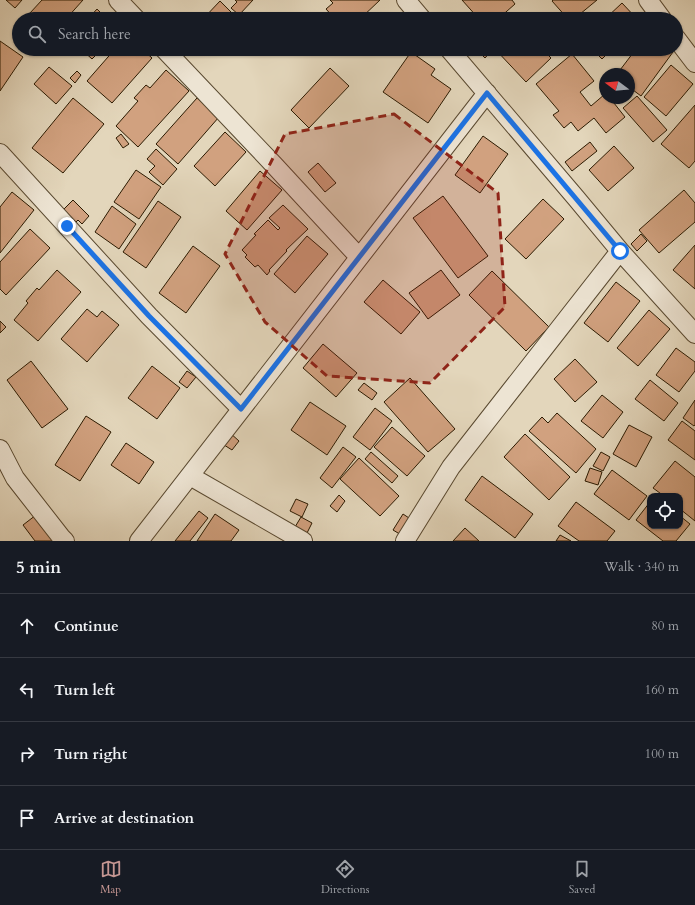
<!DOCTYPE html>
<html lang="en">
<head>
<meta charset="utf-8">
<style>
  :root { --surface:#171b24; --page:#20242c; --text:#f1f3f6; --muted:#9ea1a6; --line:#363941; --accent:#c59692 }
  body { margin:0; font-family:Cardo,serif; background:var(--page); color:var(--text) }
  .controls { position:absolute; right:12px; bottom:12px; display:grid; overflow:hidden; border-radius:8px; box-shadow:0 1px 3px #0004 }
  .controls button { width:36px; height:36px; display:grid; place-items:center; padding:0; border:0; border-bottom:1px solid var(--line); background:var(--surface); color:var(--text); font:20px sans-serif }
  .compass { position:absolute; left:599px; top:68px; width:36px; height:36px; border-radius:50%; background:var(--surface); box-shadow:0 1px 3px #0004; rotate:286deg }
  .stop { position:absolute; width:12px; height:12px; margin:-9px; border:3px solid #1a73e8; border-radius:50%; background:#fff }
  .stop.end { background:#1a73e8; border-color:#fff; box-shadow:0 1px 4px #0008 }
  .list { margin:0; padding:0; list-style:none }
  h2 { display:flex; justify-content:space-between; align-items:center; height:52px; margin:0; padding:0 16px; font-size:17px }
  h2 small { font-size:13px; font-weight:400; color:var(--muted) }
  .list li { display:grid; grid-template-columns:26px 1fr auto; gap:12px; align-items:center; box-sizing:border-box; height:64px; padding:0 16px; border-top:1px solid var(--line) }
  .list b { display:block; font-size:15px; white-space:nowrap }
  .list em { font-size:13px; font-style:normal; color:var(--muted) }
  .icon { flex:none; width:22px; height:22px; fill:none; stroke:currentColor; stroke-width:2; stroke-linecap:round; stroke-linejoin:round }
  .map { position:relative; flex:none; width:695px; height:541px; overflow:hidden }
  .search { position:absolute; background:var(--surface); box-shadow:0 1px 3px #0004; left:12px; right:12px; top:12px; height:44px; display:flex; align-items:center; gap:10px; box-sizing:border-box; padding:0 14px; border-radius:22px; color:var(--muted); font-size:15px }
  .sheet { height:308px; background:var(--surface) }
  nav { display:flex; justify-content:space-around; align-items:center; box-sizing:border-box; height:56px; border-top:1px solid var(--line); background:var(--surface); font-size:11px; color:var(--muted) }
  nav a { display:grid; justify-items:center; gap:2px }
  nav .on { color:var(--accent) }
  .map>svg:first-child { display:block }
  .building { fill:#d1a17f; stroke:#2b1a01 }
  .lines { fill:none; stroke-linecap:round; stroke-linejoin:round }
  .minor-casing { stroke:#594930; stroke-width:20 }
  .minor { stroke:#ede4d3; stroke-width:18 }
  .route { stroke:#1a73e8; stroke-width:5 }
  .marked { fill:#8f2418; fill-opacity:0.2; stroke:#8f2418; stroke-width:3; stroke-dasharray:8 5; stroke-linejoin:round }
</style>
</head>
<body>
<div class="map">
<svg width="695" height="541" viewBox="0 0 695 541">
  <rect width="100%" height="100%" fill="#e3d6bb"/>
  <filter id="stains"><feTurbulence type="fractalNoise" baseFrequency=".005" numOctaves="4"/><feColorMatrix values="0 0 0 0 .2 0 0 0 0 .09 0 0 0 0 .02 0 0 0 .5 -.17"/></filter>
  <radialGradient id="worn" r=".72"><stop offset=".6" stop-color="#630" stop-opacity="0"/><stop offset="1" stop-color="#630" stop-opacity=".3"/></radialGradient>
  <path class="building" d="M6,0H22L15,8Z
    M42,0H83L66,19H37L30,13Z
    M235,0H253L239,15L231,8L237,2Z
    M330,0H380L360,19H335L326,9L333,3Z
    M462,0H512L515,4L498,19H479Z
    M553,0H597L574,19H568L552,1Z
    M220,1L238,19H203Z
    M622,3L637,19H605Z
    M97,9L104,16L108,12L115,19H88Z
    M0,41L23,57L0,91Z
    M81,49H102L92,59Z
    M115,49H142L152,58L112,103L87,81Z
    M480,49H493L485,58L478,51Z
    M495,49H542L551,58L526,82Z
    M592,49H612L602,59Z
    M636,49H669L673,52L641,96L629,87V74H617Z
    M411,52L435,69L431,75L451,89L428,123L383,92Z
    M572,54L594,81L580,92L591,106L605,94V98H610L625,117L606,133L594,118L578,131L571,122L564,128L553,115L559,111L536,84Z
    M671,65L693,84L666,116L644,97Z
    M49,67L72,86L56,104L34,84Z
    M330,68L349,86L309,128L291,110Z
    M166,70L189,91L138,147L116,126L138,101L134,98L146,85L150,88Z
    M77,71L81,75L75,83L70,78Z
    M637,96L667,130L653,142L623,108Z
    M73,98L104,124L63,173L32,148Z
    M197,98L219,117L178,164L156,144Z
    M695,105V161L689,168L661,144Z
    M225,132L246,152L215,186L194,166Z
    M121,134L129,144L123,148L116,138Z
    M483,136L508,154L480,193L455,175Z
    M590,142L597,151L572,171L565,162Z
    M614,146L634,168L608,191L589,170Z
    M156,149L177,169L163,185L149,172L155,166L147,159Z
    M318,163L336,183L325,192L308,172Z
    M136,170L161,187L139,219L114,202Z
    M260,171L282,190L247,230L226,211Z
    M684,190L695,203V222L659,253L639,230Z
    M12,192L34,210L0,253V207Z
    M443,196L488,256L458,278L413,218Z
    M543,199L564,219L526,259L505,239Z
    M73,200L89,216L82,224L78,220L75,223L62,211Z
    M158,201L181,217L146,268L123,252Z
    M283,205L308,229L286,250L287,251L269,270L270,271L267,275L258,265L255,267L245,257L247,255L242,250L256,235L254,234L268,220L278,230L280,228L269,218Z
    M112,206L136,224L119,249L95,232Z
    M30,229L50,248L6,295L0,289V262Z
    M641,234L647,241L637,251L631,244Z
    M307,236L328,254L295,293L274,274Z
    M695,245V289L673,270Z
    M193,246L220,266L186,313L159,293Z
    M57,270L81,292L38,341L14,320L28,303L26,301L37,288L39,290Z
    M441,270L460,295L428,319L409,293Z
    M492,271L549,327L526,351L469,295Z
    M383,280L420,312L401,334L364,302Z
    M616,282L640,301L608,342L584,323Z
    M87,309L97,317L102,311L119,325L87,362L61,339Z
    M649,310L670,329L638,366L617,348Z
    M0,321L6,327L0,333Z
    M323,344L357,373L336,397L303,368Z
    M676,348L695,362V371L679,392L656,375Z
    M575,359L597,382L575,402L554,379Z
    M31,361L68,409L42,428L7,380Z
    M152,366L180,388L157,419L128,398Z
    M187,371L196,377L187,388L179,382Z
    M410,378L455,429L428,452L384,402Z
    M650,380L678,403L664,421L635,399Z
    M364,383L377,393L372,400L358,390Z
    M602,395L623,412L603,438L581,421Z
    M695,400V425L694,426L683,418Z
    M310,402L346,426L327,455L291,430Z
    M375,408L392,421L370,450L353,437Z
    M557,413L596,449L576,473L529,431L542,417L548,423Z
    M86,416L111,432L80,481L55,465Z
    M682,421L695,431V460L668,440Z
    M629,425L652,437L636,467L613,454Z
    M392,427L425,456L407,476L374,447Z
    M229,432L239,441L232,450L221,443Z
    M525,434L570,477L549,500L504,457Z
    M126,443L154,462L139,484L111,465Z
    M343,447L356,457L332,488L320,478Z
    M371,452L398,476L392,483L365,459Z
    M601,452L610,457L603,471L593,466Z
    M359,458L399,496L380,516L340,479Z
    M675,461L695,477V521L680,509V496H664L653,488Z
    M590,468L602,472L598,485L585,481Z
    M612,470L647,496L629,520L594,494Z
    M482,476L533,514L515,538L465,500Z
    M339,495L345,501L337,512L330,506Z
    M296,499L308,504L302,517L290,511Z
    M576,502L615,531L607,541H579L558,526Z
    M650,502V526H680V516L690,524L676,541H663L636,520Z
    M199,511L208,518L190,541H175Z
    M215,514L239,530L231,541H197Z
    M403,514L412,520L403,536L393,530Z
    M36,515L56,541H35L23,525Z
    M301,517L312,523L307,533L295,527Z
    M465,528L479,541H453Z
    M560,535L571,541H556Z"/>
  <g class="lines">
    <defs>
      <path id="minor" d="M118,0L136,19
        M406,0L422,19
        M648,0L662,19
        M676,38L695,63
        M164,49L274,165L359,257
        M449,49L576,198L620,251L695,334
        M0,153L149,316L241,409
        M0,449L15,478L61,537L65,541
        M190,476L303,541
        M139,541L487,93
        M405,541L451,467L620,251"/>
    </defs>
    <use href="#minor" class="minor-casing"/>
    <use href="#minor" class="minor"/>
  </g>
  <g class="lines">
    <path class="route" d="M67,226L149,316L241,409L487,93L620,251"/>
  </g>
  <path class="marked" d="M394,114L498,193L505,307L430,383L327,376L265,322L225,254L285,134Z"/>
  <rect width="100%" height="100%" filter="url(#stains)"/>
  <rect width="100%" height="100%" fill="url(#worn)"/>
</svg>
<div class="controls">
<button><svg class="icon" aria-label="locate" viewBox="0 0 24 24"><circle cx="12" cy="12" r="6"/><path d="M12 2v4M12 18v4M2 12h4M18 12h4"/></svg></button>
</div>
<svg class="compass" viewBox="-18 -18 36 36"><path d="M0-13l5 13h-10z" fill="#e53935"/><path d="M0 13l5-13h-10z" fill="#9ea1a6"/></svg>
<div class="stop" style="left:620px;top:251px"></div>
<div class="stop end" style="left:67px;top:226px"></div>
<div class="search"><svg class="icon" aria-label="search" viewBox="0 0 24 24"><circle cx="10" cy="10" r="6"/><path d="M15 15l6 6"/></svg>Search here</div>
</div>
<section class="sheet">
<h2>5 min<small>Walk · 340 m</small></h2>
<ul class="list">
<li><svg class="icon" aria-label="ahead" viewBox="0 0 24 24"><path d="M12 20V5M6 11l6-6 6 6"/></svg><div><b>Continue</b></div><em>80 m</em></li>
<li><svg class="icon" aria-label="left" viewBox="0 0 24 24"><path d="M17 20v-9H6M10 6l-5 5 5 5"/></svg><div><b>Turn left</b></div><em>160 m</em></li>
<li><svg class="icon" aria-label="right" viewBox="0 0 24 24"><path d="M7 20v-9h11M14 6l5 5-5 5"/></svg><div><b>Turn right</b></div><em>100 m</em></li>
<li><svg class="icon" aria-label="arrive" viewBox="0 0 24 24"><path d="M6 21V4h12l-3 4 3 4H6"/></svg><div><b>Arrive at destination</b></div></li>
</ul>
</section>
<nav>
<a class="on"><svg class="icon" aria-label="map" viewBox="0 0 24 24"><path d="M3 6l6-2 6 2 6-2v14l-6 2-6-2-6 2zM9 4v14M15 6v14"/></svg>Map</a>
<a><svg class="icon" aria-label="directions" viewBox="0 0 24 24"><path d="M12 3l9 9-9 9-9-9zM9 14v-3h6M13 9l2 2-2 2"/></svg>Directions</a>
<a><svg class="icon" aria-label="saved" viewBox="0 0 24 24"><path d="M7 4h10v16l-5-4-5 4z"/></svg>Saved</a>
</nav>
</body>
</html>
